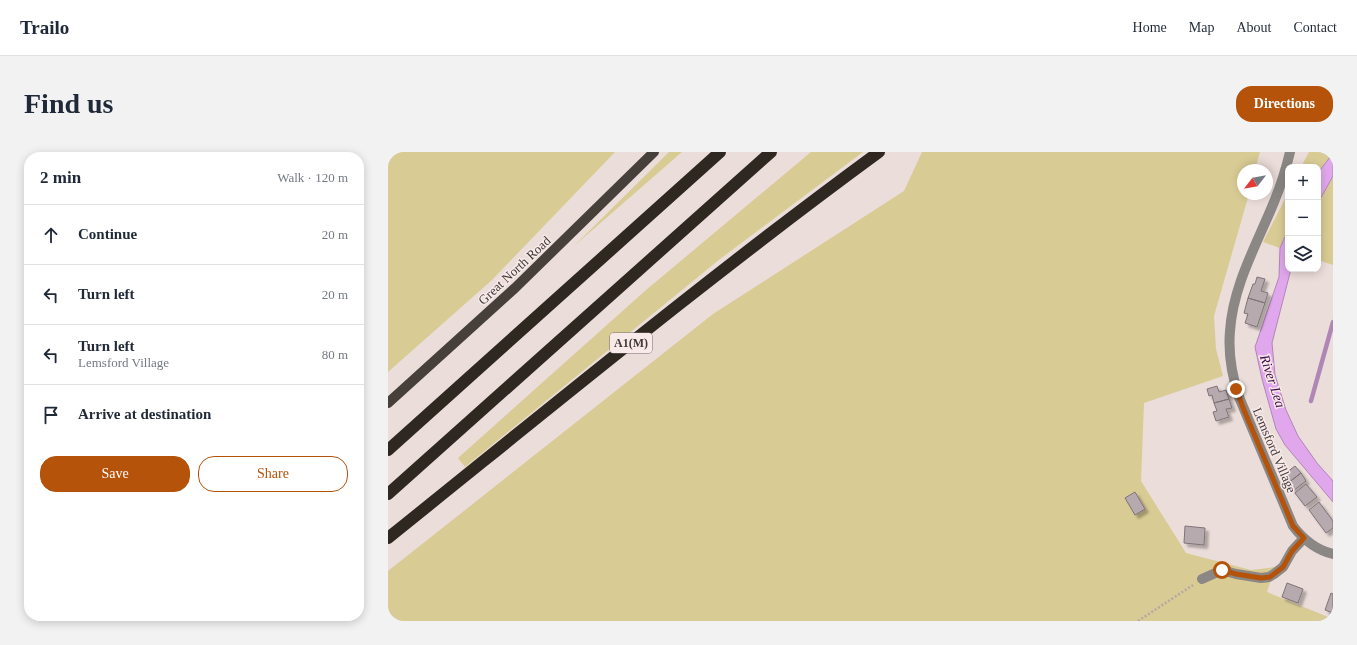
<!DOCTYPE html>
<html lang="en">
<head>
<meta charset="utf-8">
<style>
  :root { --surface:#fff; --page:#f2f2f3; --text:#1f2937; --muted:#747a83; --line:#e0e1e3; --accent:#b45309 }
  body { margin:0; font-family:Georgia,serif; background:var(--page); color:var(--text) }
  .controls { position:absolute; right:12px; top:12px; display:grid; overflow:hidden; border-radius:8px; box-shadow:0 2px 10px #0003 }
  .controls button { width:36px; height:36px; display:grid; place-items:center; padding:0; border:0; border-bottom:1px solid var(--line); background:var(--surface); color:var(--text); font:20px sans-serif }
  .compass { position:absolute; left:849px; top:12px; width:36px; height:36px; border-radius:50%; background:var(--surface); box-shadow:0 2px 10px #0003; rotate:239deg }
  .stop { position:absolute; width:12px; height:12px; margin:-9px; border:3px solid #b45309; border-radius:50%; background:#fff }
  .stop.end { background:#b45309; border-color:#fff; box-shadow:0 1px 4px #0008 }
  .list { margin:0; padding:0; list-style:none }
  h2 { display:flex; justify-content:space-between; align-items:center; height:52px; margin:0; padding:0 16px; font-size:17px }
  h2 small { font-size:13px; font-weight:400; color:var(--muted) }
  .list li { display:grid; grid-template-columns:26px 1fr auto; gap:12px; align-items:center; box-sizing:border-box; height:60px; padding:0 16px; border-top:1px solid var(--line) }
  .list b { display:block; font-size:15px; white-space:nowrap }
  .list p { margin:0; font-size:13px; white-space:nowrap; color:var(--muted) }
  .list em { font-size:13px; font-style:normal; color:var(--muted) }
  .actions { display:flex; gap:8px; padding:12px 16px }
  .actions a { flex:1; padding:9px 0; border:1px solid var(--accent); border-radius:16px; text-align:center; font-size:14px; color:var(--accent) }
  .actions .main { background:var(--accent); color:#fff }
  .icon { flex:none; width:22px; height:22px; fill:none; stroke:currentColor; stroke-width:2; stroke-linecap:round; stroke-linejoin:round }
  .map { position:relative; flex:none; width:945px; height:469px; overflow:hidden; border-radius:16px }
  header { display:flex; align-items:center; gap:24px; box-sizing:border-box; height:56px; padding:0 20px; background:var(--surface); border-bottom:1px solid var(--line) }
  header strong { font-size:19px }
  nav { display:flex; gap:22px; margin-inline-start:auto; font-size:14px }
  .intro { display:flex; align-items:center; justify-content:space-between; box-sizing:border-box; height:96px; padding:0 24px }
  h1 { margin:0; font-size:28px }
  .button { padding:10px 18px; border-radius:16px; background:var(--accent); color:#fff; font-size:14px; font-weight:700 }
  main { display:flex; gap:24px; padding:0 24px }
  aside { flex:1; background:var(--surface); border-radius:16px; box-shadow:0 2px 10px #0003 }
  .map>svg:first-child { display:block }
  .green { fill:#d9cb94 }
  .water { fill:#e0a7ed; stroke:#b086b7 }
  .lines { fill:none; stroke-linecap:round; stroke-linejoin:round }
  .stream { stroke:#b086b7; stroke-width:4.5 }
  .building { fill:#b7aaaf; stroke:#7f7377; filter:url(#shadow) }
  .path { stroke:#b4a8a6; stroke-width:2.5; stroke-dasharray:2 2; stroke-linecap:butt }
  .minor { stroke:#8b8784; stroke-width:10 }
  .major { stroke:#47403a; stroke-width:10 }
  .highway { stroke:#2f2821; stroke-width:12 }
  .route { stroke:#b45309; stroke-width:5 }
  .labels { text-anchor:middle; stroke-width:3; stroke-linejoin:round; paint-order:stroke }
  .shield { fill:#f8eae8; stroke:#776f6e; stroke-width:1 }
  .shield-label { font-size:12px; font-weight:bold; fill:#403a39 }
  .street-label { font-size:13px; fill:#403a39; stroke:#f8eae8 }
  .water-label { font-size:14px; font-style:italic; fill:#410c4b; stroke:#f8eae8 }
</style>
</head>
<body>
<header>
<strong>Trailo</strong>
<nav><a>Home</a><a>Map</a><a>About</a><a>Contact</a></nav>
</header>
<div class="intro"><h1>Find us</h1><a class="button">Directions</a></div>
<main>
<aside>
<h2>2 min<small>Walk · 120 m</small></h2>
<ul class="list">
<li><svg class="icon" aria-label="ahead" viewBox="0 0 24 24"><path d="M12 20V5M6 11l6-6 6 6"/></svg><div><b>Continue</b></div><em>20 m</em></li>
<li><svg class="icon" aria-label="left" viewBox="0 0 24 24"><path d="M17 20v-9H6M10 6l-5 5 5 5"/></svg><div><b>Turn left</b></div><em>20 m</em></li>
<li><svg class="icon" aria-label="left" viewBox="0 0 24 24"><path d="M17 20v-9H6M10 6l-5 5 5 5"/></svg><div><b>Turn left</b><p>Lemsford Village</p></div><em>80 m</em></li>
<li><svg class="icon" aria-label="arrive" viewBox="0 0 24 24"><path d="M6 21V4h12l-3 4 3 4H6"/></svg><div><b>Arrive at destination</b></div></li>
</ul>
<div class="actions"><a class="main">Save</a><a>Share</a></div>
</aside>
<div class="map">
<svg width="945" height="469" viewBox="0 0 945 469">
  <defs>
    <filter id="shadow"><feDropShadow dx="3.5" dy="3.5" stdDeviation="1" flood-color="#0004"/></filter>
  </defs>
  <rect width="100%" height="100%" fill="#ebddda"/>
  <path class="green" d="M0,0H227L104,128L0,220Z
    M281,0H294L186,94Z
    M423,0H475L332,107L77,315L70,306L258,138Z
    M534,0H872L867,18H855V42H861L826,164L828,197L835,224L756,251L753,329L798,401L863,418L887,415L879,440L945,467V469H0V419L325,162L516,39Z
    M921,0H945V1L930,21V15H913Z
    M945,24V113L930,108V51Z
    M900,41V78L892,96L875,90Z"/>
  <path class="water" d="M945,1V24L930,51V21Z
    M900,78V117H903L884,191L887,223L898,258L910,284L929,311L945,329V350L897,293L888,277L874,227L867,195L891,125L892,96Z"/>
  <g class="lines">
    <path class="stream" d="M923,249L945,170"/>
  </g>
  <path class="building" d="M869,125L877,127L873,139L880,141L877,151L860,146L865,132H867Z
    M860,146L877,151L869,175L857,171L860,162L856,161Z
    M829,234L831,240L838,238L841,247L826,251L824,243L821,244L819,237Z
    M841,247L844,256L838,257L841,265L828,269L825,260L829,259L826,251Z
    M907,314L913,321L900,331L894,324Z
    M913,321L918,329L905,339L900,331Z
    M918,332L929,345L917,354L907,341Z
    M747,340L757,357L747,363L737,346Z
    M931,350L945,369V376L938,381L921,358Z
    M797,374L817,376L816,393L796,391Z
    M899,431L915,437L910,451L894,445Z
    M943,441L945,442V461L937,458Z"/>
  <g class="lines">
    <path class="path" d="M750,469L805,433"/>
    <path class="minor" d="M902,0C898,17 893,33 886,50C869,92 845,133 842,179C840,202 844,224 851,245L905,374C915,387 928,398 945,402
      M814,427L834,418L848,422L873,426L881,425L886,422L895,415L904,399L916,386"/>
    <path class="major" d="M0,251L127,136L266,0"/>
    <path class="highway" d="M0,298L332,0
      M0,342L383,0
      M0,386C162,256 323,123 491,0"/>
  </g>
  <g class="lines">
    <path class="route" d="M834,418L848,422L873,426L882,425L886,422L895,415L904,399L916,386L905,374L902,367L856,258L848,237"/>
  </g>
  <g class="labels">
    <rect class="shield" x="222" y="181" width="42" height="20" rx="3"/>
    <g class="shield-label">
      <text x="243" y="195">A1(M)</text>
    </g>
    <g class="street-label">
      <text transform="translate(126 118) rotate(-43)" y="5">Great North Road</text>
      <text transform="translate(887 298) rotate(67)" y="5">Lemsford Village</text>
    </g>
    <g class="water-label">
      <text transform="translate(885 229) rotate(72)" y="5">River Lea</text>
    </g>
  </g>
</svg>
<div class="controls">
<button>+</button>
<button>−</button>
<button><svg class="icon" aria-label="layers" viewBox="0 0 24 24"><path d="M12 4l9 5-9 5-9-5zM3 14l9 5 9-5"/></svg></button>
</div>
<svg class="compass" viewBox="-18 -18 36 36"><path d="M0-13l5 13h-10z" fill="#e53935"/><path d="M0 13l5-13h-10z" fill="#747a83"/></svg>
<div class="stop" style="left:834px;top:418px"></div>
<div class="stop end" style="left:848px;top:237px"></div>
</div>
</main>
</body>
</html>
